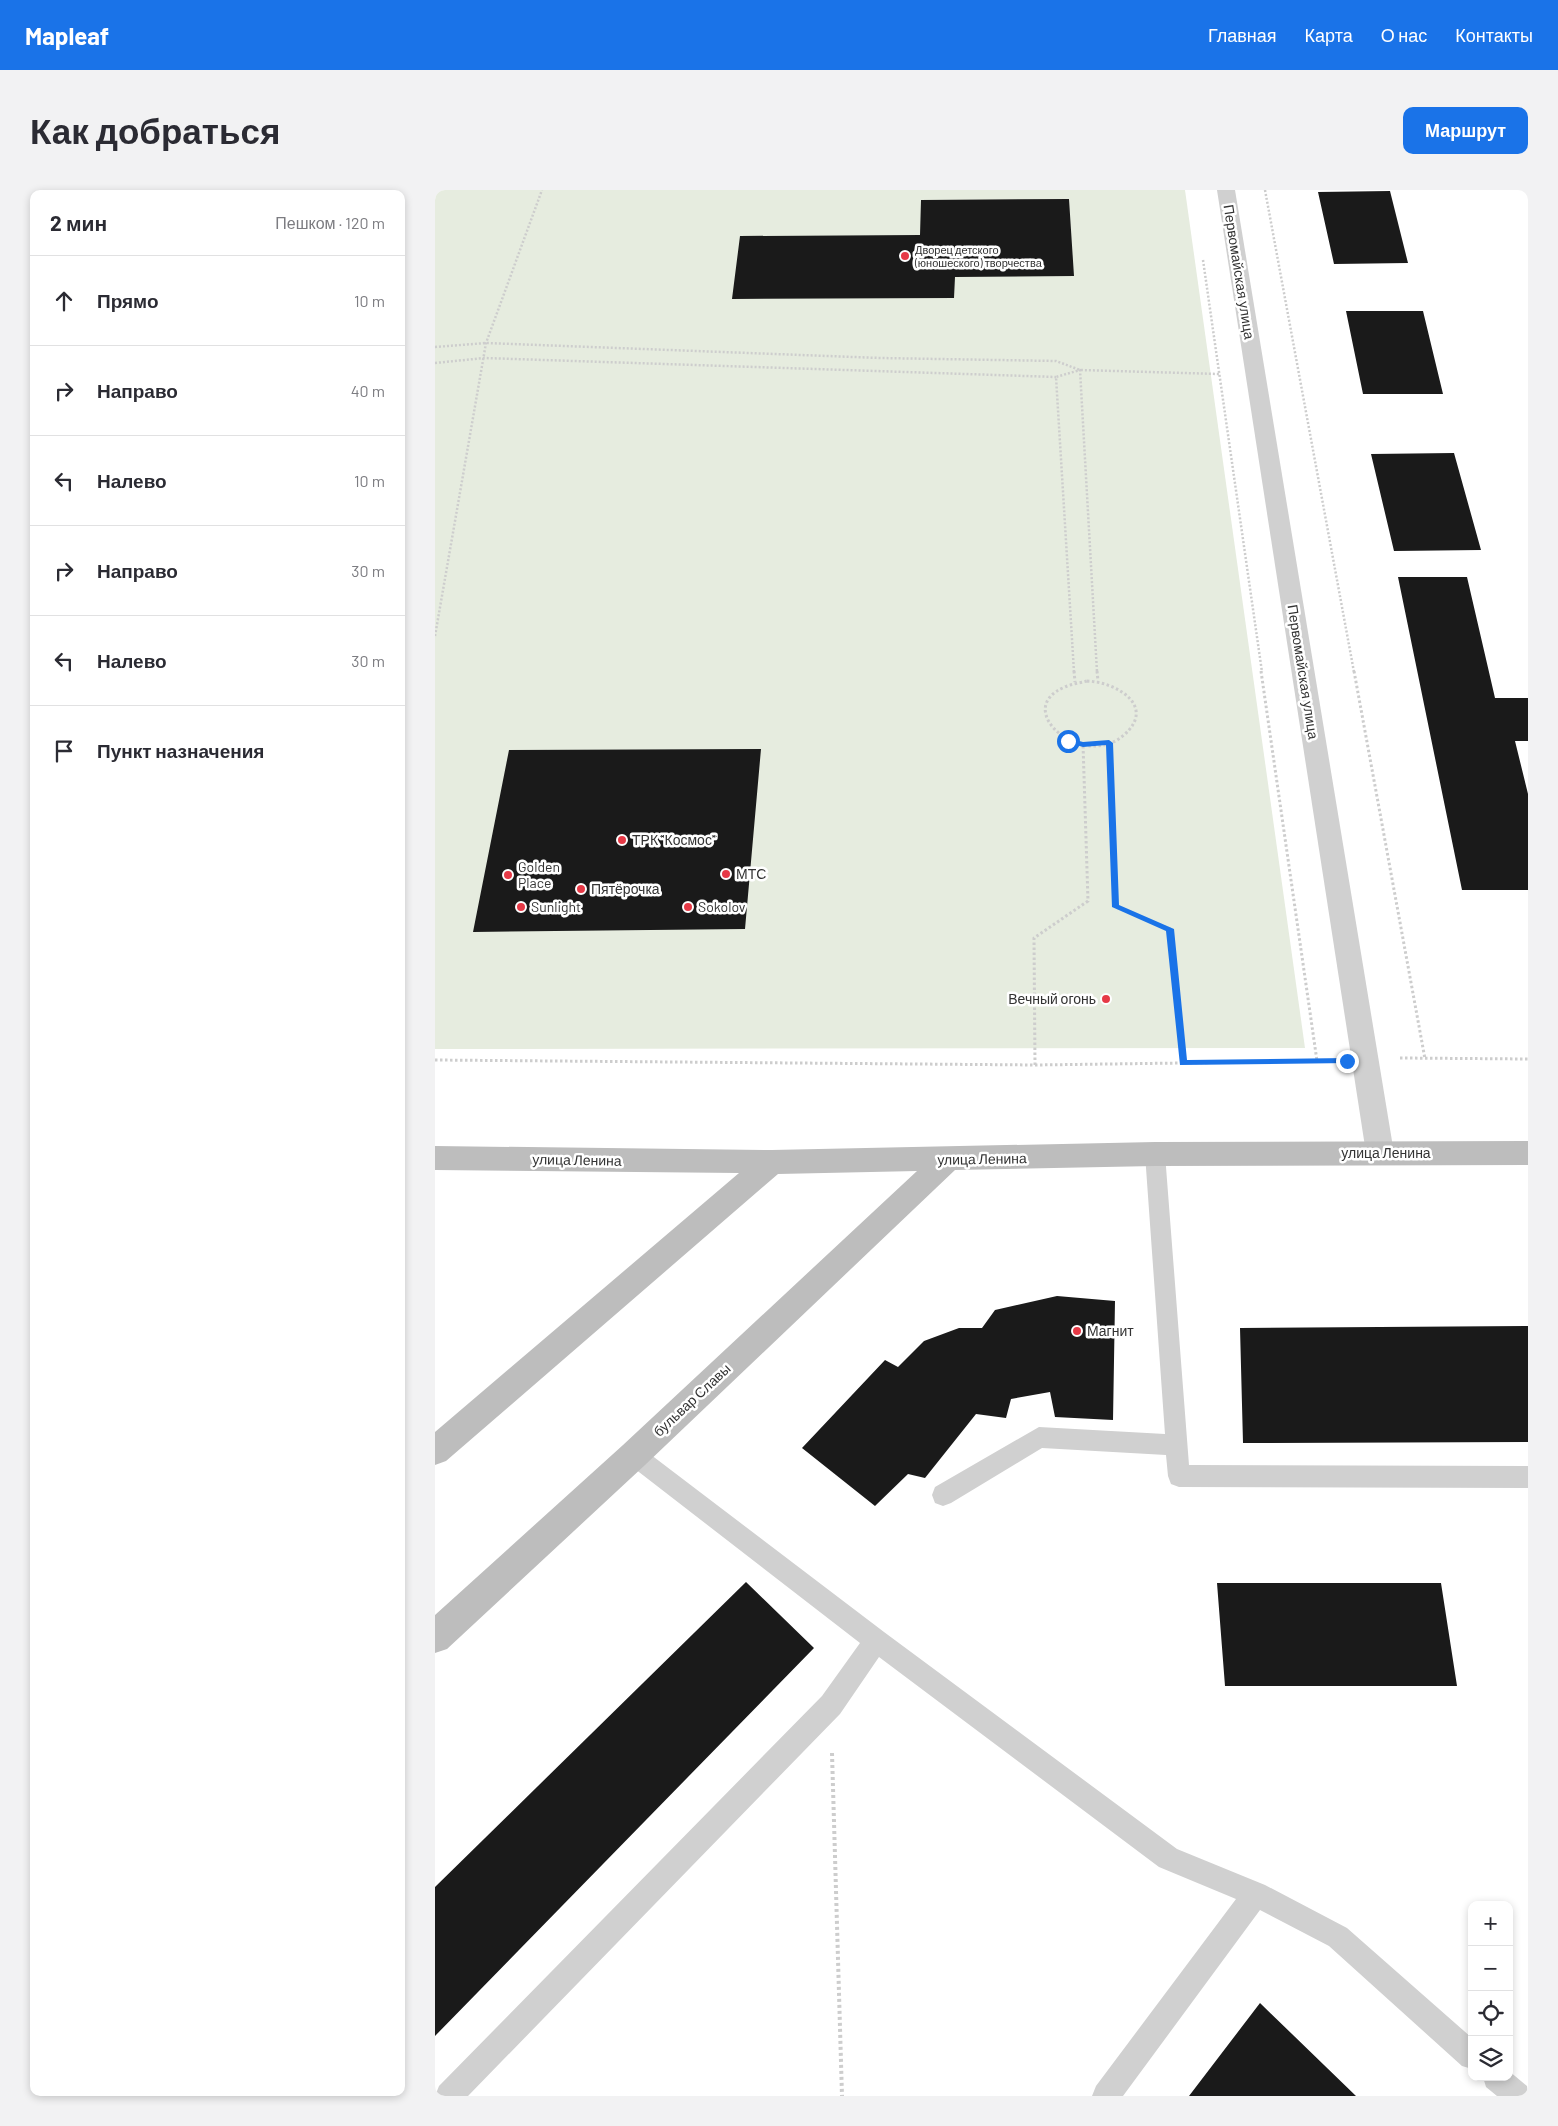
<!DOCTYPE html>
<html lang="ru">
<head>
<meta charset="utf-8">
<style>
  :root { --surface:#fff; --page:#f2f2f3; --text:#2b2b33; --muted:#7c7c81; --line:#e1e1e2; --accent:#1a73e8 }
  body { margin:0; font-family:Barlow,sans-serif; background:var(--page); color:var(--text) }
  .controls { position:absolute; right:15px; bottom:15px; display:grid; overflow:hidden; border-radius:10px; box-shadow:0 2px 8px #0003 }
  .controls button { width:45px; height:45px; display:grid; place-items:center; padding:0; border:0; border-bottom:1px solid var(--line); background:var(--surface); color:var(--text); font:25px sans-serif }
  .stop { position:absolute; width:15px; height:15px; margin:-11px; border:4px solid #1a73e8; border-radius:50%; background:#fff }
  .stop.end { background:#1a73e8; border-color:#fff; box-shadow:0 1px 5px #0008 }
  .list { margin:0; padding:0; list-style:none }
  h2 { display:flex; justify-content:space-between; align-items:center; height:65px; margin:0; padding:0 20px; font-size:21px }
  h2 small { font-size:16px; font-weight:400; color:var(--muted) }
  .list li { display:grid; grid-template-columns:32px 1fr auto; gap:15px; align-items:center; box-sizing:border-box; height:90px; padding:0 20px; border-top:1px solid var(--line) }
  .list b { display:block; font-size:19px; white-space:nowrap }
  .list em { font-size:16px; font-style:normal; color:var(--muted) }
  .icon { flex:none; width:28px; height:28px; fill:none; stroke:currentColor; stroke-width:2; stroke-linecap:round; stroke-linejoin:round }
  .map { position:relative; flex:none; width:1093px; height:1906px; overflow:hidden; border-radius:10px }
  header { display:flex; align-items:center; gap:30px; box-sizing:border-box; height:70px; padding:0 25px; background:var(--accent); color:#fff }
  header strong { font-size:24px }
  nav { display:flex; gap:28px; margin-inline-start:auto; font-size:18px }
  .intro { display:flex; align-items:center; justify-content:space-between; box-sizing:border-box; height:120px; padding:0 30px }
  h1 { margin:0; font-size:35px }
  .button { padding:12px 22px; border-radius:10px; background:var(--accent); color:#fff; font-size:18px; font-weight:700 }
  main { display:flex; gap:30px; padding:0 30px }
  aside { flex:1; background:var(--surface); border-radius:10px; box-shadow:0 2px 8px #0003 }
  .map>svg:first-child { display:block }
  .green { fill:#e6ecdf }
  .building { fill:#1a1a1a }
  .lines { fill:none; stroke-linecap:round; stroke-linejoin:round }
  .path-far2 { stroke:#cdcdcd; stroke-width:2.5; stroke-dasharray:2 2; stroke-linecap:butt }
  .path-far1 { stroke:#cdcdcd; stroke-width:3; stroke-dasharray:2.5 2.5; stroke-linecap:butt }
  .path { stroke:#cdcdcd; stroke-width:4; stroke-dasharray:3 3; stroke-linecap:butt }
  .lane { fill:#d0d0d0; fill-rule:evenodd }
  .street { fill:#d0d0d0; fill-rule:evenodd }
  .secondary { fill:#bdbdbd; fill-rule:evenodd }
  .route { fill:#1a73e8 }
  .poi-dot { fill:#e63946; stroke:#fff; stroke-width:2 }
  .labels { text-anchor:middle; stroke-width:5; stroke-linejoin:round; paint-order:stroke }
  .far-poi-label { font-size:11px; fill:#333; stroke:#fff; text-anchor:start }
  .street-label { font-size:14px; fill:#333; stroke:#fff }
  .poi-label { font-size:14px; fill:#333; stroke:#fff; text-anchor:start }
</style>
</head>
<body>
<header>
<strong>Mapleaf</strong>
<nav><a>Главная</a><a>Карта</a><a>О нас</a><a>Контакты</a></nav>
</header>
<div class="intro"><h1>Как добраться</h1><a class="button">Маршрут</a></div>
<main>
<aside>
<h2>2 мин<small>Пешком · 120 m</small></h2>
<ul class="list">
<li><svg class="icon" aria-label="ahead" viewBox="0 0 24 24"><path d="M12 20V5M6 11l6-6 6 6"/></svg><div><b>Прямо</b></div><em>10 m</em></li>
<li><svg class="icon" aria-label="right" viewBox="0 0 24 24"><path d="M7 20v-9h11M14 6l5 5-5 5"/></svg><div><b>Направо</b></div><em>40 m</em></li>
<li><svg class="icon" aria-label="left" viewBox="0 0 24 24"><path d="M17 20v-9H6M10 6l-5 5 5 5"/></svg><div><b>Налево</b></div><em>10 m</em></li>
<li><svg class="icon" aria-label="right" viewBox="0 0 24 24"><path d="M7 20v-9h11M14 6l5 5-5 5"/></svg><div><b>Направо</b></div><em>30 m</em></li>
<li><svg class="icon" aria-label="left" viewBox="0 0 24 24"><path d="M17 20v-9H6M10 6l-5 5 5 5"/></svg><div><b>Налево</b></div><em>30 m</em></li>
<li><svg class="icon" aria-label="arrive" viewBox="0 0 24 24"><path d="M6 21V4h12l-3 4 3 4H6"/></svg><div><b>Пункт назначения</b></div></li>
</ul>
</aside>
<div class="map">
<svg width="1093" height="1906" viewBox="0 0 1093 1906">
  <rect width="100%" height="100%" fill="#fff"/>
  <path class="green" d="M0,0H750L870,858L0,859Z"/>
  <path class="building" d="M955,1L973,73L899,74L883,2Z
    M634,9L639,86L520,87L519,108L297,109L305,46L485,45L486,10Z
    M911,121H988L1008,204H928Z
    M1019,263L1046,360L959,361L936,264Z
    M963,387H1032L1060,508H1093V551H1080L1093,604V700H1027Z
    M326,559L310,739L38,742L74,560Z
    M622,1106L680,1111L678,1230L620,1227L615,1202L576,1209L571,1228L541,1224L490,1288L473,1284L440,1316L367,1258L450,1170L463,1177L489,1151L524,1138H547L560,1120Z
    M1093,1136V1252L808,1253L805,1138Z
    M311,1392L379,1458L0,1846V1697Z
    M782,1393H1006L1022,1496H790Z
    M825,1813L921,1906H754Z"/>
  <g class="lines">
    <path class="path-far2" d="M830,0L919,482
      M768,70L827,482
      M0,157L51,153L445,168L621,171L645,180L784,184
      M0,173L49,168L621,187
      M0,446L51,153L107,0
      M639,482L621,187L645,180L662,482"/>
    <path class="path-far1" d="M639,481L640,492
      M662,481L663,491
      M826,481L882,871
      M919,481L990,869
      M652,491C681,492 722,516 689,545C648,581 575,519 630,497C636,494 645,493 652,491Z
      M674,553L681,717L735,739L748,873
      M965,868L1093,869
      M0,870L600,875L894,871
      M600,875L599,748L653,711L648,554"/>
    <path class="path" d="M397,1563L407,1906"/>
    <path class="lane" d="M720,956L727,958L730,964L754,1275L1093,1276V1298L744,1297L736,1294L733,1286L731,1265L607,1258L516,1313L508,1316L500,1313L497,1305L500,1297L604,1237L730,1244L710,964L713,958Z
      M199,1254L207,1258L449,1442L742,1659L830,1695L912,1738L1037,1848V1879L1027,1876L894,1756L825,1720L688,1906H657L661,1896L801,1709L724,1677L444,1467L405,1524L33,1906H0L4,1896L387,1506L425,1453L191,1272L188,1265L191,1258Z
      M1074,1881L1092,1896L1093,1906H1062L1051,1897L1048,1887H1074Z"/>
    <path class="street" d="M782,0H800L959,963L955,971L945,975L935,971L931,963Z"/>
    <path class="secondary" d="M1093,951V975L720,976L520,980L210,1275L12,1459L0,1463V1425L188,1255L482,981L343,984L11,1271L0,1275V1242L304,983L0,980V956L337,960L720,952Z"/>
  </g>
  <path class="route" d="M633,548L648,552L674,550L678,553L684,715L739,739L752,870L912,868L916,871L915,873L745,875L731,741L677,717L671,555L648,557L631,552L630,551Z"/>
  <g class="poi-dot">
    <circle cx="470" cy="66" r="5"/>
    <circle cx="187" cy="650" r="5"/>
    <circle cx="291" cy="684" r="5"/>
    <circle cx="73" cy="685" r="5"/>
    <circle cx="146" cy="699" r="5"/>
    <circle cx="86" cy="717" r="5"/>
    <circle cx="253" cy="717" r="5"/>
    <circle cx="671" cy="809" r="5"/>
    <circle cx="642" cy="1141" r="5"/>
  </g>
  <g class="labels">
    <g class="far-poi-label">
      <text x="480" y="64">Дворец детского<tspan x="480" dy="13">(юношеского) творчества</tspan></text>
    </g>
    <g class="street-label">
      <text transform="translate(804 82) rotate(81)" y="5">Первомайская улица</text>
      <text transform="translate(868 482) rotate(81)" y="5">Первомайская улица</text>
      <text x="951" y="968">улица Ленина</text>
      <text transform="translate(547 969) rotate(-1)" y="5">улица Ленина</text>
      <text transform="translate(142 970) rotate(1)" y="5">улица Ленина</text>
      <text transform="translate(257 1210) rotate(-43)" y="5">бульвар Славы</text>
    </g>
    <g class="poi-label">
      <text x="197" y="655">ТРК "Космос"</text>
      <text x="83" y="682">Golden<tspan x="83" dy="16">Place</tspan></text>
      <text x="301" y="689">МТС</text>
      <text x="156" y="704">Пятёрочка</text>
      <text x="96" y="722">Sunlight</text>
      <text x="263" y="722">Sokolov</text>
      <text x="661" y="814" text-anchor="end">Вечный огонь</text>
      <text x="652" y="1146">Магнит</text>
    </g>
  </g>
</svg>
<div class="controls">
<button>+</button>
<button>−</button>
<button><svg class="icon" aria-label="locate" viewBox="0 0 24 24"><circle cx="12" cy="12" r="6"/><path d="M12 2v4M12 18v4M2 12h4M18 12h4"/></svg></button>
<button><svg class="icon" aria-label="layers" viewBox="0 0 24 24"><path d="M12 4l9 5-9 5-9-5zM3 14l9 5 9-5"/></svg></button>
</div>
<div class="stop" style="left:633px;top:551px"></div>
<div class="stop end" style="left:912px;top:871px"></div>
</div>
</main>
</body>
</html>
